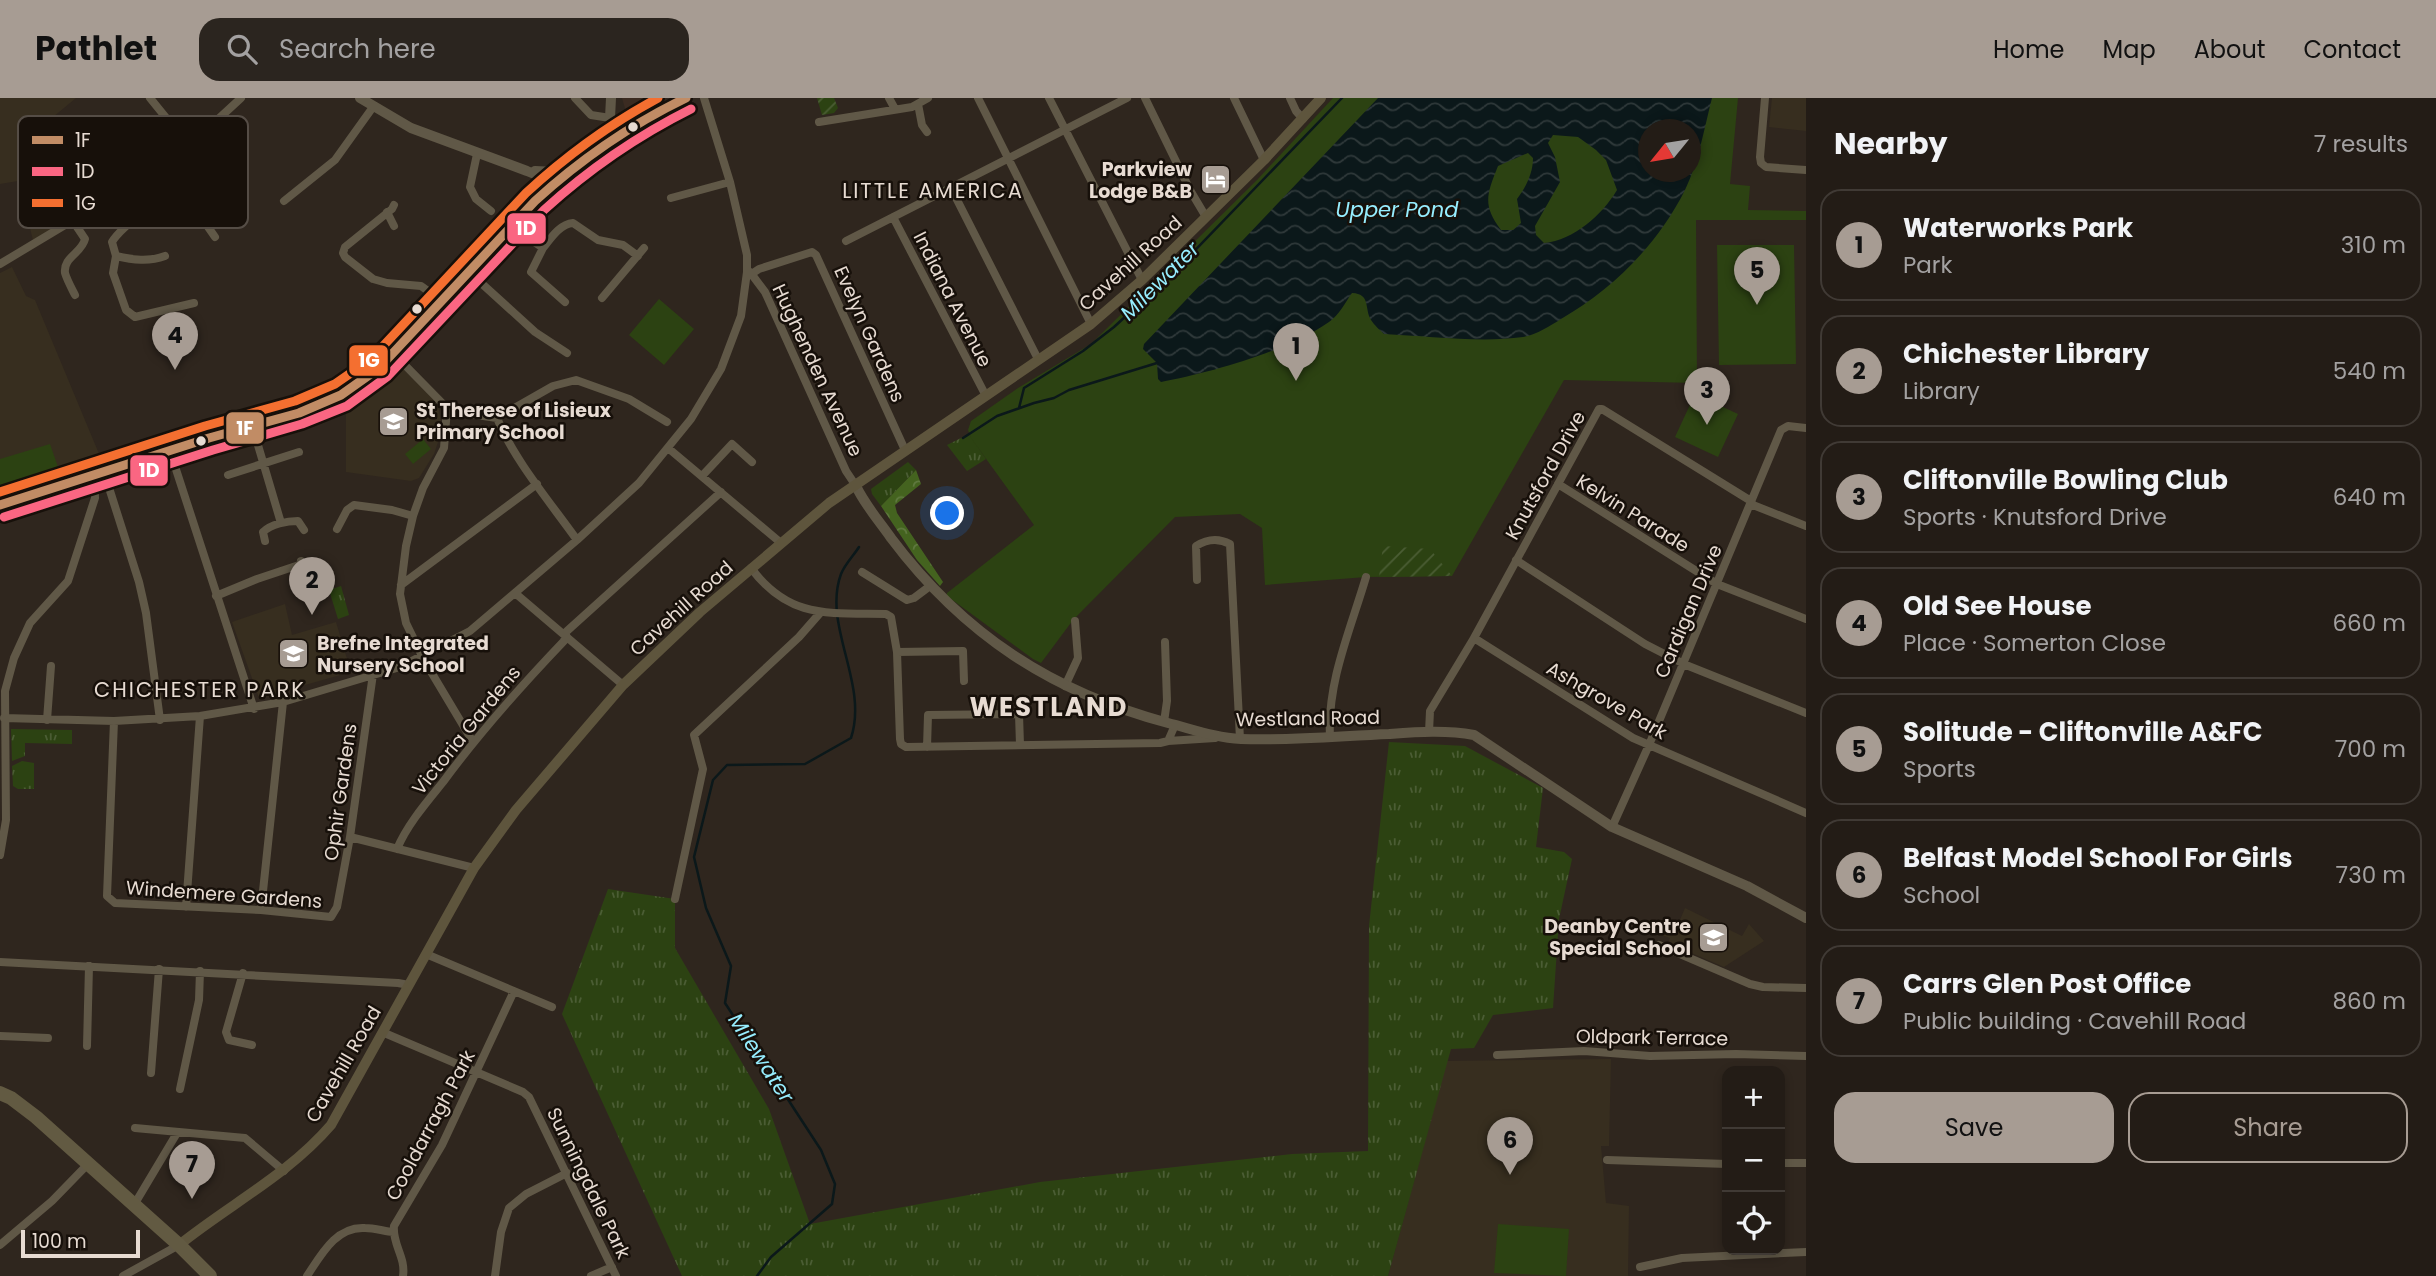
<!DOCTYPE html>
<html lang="en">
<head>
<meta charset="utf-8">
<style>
  :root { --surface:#231c16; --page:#2b251f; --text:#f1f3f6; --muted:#a3a1a1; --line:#403a35; --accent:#a79c93 }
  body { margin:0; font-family:Poppins,sans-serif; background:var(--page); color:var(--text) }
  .controls { position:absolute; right:21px; bottom:21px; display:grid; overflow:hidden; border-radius:14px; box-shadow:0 4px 10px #0003 }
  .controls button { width:63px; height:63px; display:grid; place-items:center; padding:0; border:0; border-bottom:2px solid var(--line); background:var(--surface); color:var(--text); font:35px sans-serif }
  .compass { position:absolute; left:1638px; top:21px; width:63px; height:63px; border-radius:50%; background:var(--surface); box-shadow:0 4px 10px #0003; rotate:240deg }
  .scale { position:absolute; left:21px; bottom:18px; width:119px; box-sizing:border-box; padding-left:7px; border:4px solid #e7dbd2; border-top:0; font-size:19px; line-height:24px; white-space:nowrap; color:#e7dbd2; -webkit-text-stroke:5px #17100a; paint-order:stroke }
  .you { position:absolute; left:948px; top:416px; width:24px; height:24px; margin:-18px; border:5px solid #fff; border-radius:50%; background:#1a73e8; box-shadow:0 0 0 10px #1a73e833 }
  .badge { display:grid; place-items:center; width:46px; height:46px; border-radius:50%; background:var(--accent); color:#111; font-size:23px; font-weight:700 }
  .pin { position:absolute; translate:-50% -58px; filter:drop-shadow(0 2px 4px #0008) }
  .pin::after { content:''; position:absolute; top:37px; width:24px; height:21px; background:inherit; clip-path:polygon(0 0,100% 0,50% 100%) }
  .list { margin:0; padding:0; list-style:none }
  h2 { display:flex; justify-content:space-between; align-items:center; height:91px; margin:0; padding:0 28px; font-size:30px }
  h2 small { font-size:23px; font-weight:400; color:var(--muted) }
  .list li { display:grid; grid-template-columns:46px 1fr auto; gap:21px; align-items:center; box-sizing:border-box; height:112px; margin:0 14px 14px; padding:0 14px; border:2px solid var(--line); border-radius:21px }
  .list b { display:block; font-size:26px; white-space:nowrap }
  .list p { margin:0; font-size:23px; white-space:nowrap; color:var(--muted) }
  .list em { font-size:23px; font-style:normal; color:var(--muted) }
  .actions { display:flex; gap:14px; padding:21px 28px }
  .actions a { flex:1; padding:16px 0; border:2px solid var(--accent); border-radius:21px; text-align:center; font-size:24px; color:var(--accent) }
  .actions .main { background:var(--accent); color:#111 }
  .icon { flex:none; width:38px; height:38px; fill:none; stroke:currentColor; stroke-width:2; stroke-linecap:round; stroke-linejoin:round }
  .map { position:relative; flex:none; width:1806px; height:1178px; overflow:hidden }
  header { display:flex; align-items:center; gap:42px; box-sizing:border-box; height:98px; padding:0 35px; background:var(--accent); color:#111 }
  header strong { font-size:33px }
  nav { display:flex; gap:38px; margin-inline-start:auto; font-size:24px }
  .search { width:490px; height:63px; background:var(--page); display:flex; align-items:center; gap:18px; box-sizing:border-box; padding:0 24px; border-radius:21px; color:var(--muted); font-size:26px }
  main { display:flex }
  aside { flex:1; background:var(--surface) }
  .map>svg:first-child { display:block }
  .commercial { fill:#3b2b21 }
  .education { fill:#372e1f }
  .grass { fill:url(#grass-tufts) }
  .forest { fill:url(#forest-crowns) }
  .park { fill:#2c4212; fill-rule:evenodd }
  .garden { fill:url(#garden-furrows) }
  .water { fill:url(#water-waves); fill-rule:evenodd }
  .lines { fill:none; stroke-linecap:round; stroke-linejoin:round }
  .stream { stroke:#0b181a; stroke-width:2.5 }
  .minor { stroke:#605847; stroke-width:8 }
  .tertiary { stroke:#605847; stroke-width:10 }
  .secondary { stroke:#5e553d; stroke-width:10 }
  .primary { stroke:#605741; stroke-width:12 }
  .trunk { stroke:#625a42; stroke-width:14 }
  .bus-1-casing { stroke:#17100a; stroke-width:14 }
  .bus-2-casing { stroke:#17100a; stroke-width:14 }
  .bus-3-casing { stroke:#17100a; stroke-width:14 }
  .bus-1 { stroke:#c18c65; stroke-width:9 }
  .bus-2 { stroke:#fa6682; stroke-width:9 }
  .bus-3 { stroke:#f46f30; stroke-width:9 }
  .bus-dot { fill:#e7dbd2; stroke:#17100a; stroke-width:2.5 }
  .labels { text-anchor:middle; stroke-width:5; stroke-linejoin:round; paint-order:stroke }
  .poi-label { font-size:19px; font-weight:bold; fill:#e7dbd2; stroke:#17100a; text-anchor:end }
  .street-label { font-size:19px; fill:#e7dbd2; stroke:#17100a }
  .neighbourhood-label { font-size:21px; letter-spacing:2px; fill:#e7dbd2; stroke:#17100a }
  .water-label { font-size:21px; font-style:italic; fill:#96edfe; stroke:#17100a }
  .district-label { font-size:26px; font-weight:bold; letter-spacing:2px; fill:#e7dbd2; stroke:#17100a }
  .key { fill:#17100a; stroke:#554d46; stroke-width:2 }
  .key-label { font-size:19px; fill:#e7dbd2 }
  .line-badge { stroke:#17100a; stroke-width:2.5 }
  .badge-label { font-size:19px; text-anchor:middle; font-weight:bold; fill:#fff }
</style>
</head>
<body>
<header>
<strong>Pathlet</strong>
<div class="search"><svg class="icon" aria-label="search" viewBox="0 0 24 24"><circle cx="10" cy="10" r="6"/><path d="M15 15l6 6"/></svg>Search here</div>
<nav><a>Home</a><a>Map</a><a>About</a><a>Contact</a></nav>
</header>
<main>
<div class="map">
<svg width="1806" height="1178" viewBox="0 0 1806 1178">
  <defs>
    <pattern id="grass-tufts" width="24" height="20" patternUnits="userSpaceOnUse" patternTransform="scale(1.75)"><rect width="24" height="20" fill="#2c4212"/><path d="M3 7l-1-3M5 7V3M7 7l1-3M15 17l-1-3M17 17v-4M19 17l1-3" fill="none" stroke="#4b5d34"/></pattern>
    <pattern id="forest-crowns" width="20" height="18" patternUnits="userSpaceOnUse" patternTransform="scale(1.75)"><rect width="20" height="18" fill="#44631f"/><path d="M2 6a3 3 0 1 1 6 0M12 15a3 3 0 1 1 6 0" fill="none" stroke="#5f793f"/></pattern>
    <pattern id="garden-furrows" width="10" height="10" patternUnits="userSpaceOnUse" patternTransform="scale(1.75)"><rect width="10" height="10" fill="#2c4212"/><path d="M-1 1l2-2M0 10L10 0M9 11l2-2" fill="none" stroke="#4b5d34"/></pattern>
    <pattern id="water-waves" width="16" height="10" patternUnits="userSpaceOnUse" patternTransform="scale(1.75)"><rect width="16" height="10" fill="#0b181a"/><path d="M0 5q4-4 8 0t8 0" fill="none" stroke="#2f393a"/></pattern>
  </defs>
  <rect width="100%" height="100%" fill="#2f261e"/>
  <path class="commercial" d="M622,0H666L628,21Z"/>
  <path class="education" d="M0,0H76L47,24L95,106L33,142L18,83L0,86Z
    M1772,0H1806V33L1769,29Z
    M12,169L26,198L35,202L102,363L0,393V175Z
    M400,268L432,300L439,312L442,332L434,356L419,380L411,383L346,374V313L380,290V285Z
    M285,506L292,537L336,524L351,574L259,600L232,524Z
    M1685,810L1742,838L1749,826L1764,843L1724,869L1668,845L1670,840L1654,834L1659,822L1677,829Z
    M1611,961L1609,1048H1601L1606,1105L1629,1108L1628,1178H1388L1447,963Z"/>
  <path class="grass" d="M969,336L986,361L967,373L947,347Z
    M908,364L916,372L881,408L872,396L871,391Z
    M341,488L349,517L338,521L329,492Z
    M11,631L72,632V646L25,645V658L12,663Z
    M1389,644L1465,648L1543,690L1536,749L1564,754L1572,761L1559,821L1553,910L1493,917L1474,950L1451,951L1388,1178H682L562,916L608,791L675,801V850L769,1011L810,1126L1040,1084L1292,1056L1368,1053L1369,828Z
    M22,663L34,665V691H18L13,688L12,668Z"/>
  <path class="forest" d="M916,372L921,386L895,407L897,415L943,484L940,488L917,462L881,408Z"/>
  <path class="park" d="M1333,0H1738L1730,86L1750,88L1748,112L1806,113V122H1696L1697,285L1564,282L1452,478L1366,479L1265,487L1262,430L1240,416L1175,419L1073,522L1041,565L1033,561L947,498V495L1034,427L971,340L968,332L971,323L1018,290L1091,246L1257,82ZM1648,32H1690V74H1648Z
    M1717,147H1794L1796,266L1719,267Z
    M659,201L694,231L664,267L629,237Z
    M1695,296L1738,316L1718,359L1675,339Z
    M423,341L431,351L413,366L405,356Z
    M50,346L58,369L0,387V361Z
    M1498,1126L1569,1131L1566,1178L1494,1175Z"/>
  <path class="garden" d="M817,0H834L838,10L834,15L822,17Z
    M1383,448L1430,451L1452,478L1379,479Z"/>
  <path class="water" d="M1378,0H1712C1704,31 1699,63 1685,92C1658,146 1613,191 1561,221C1550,228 1536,237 1523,239C1481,245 1427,238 1384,236C1380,232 1374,227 1371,222C1364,210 1371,196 1352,195C1345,205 1339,217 1329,224C1288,253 1210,275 1161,284L1158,281L1157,265L1143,251L1144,246ZM1648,32H1690V74H1648ZM1553,37L1578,39L1596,52L1606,62L1617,92C1602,117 1574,142 1544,145L1536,137L1535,128L1560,84L1555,59L1548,45ZM1528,55L1533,60C1533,75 1526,89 1517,101L1521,125L1513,132H1501C1482,107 1487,96 1498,68Z"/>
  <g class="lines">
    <path class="stream" d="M1019,310L1024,290L1083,253L1114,229L1176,172L1342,0
      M963,340L997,318L1034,305L1054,300L1069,292L1157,265
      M757,1178L771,1159L832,1106L835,1086L821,1052L725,905L731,868L706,810L694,759L713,682L727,667L805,666L851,640C869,585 822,528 841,476C845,466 854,457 859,449"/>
    <path class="minor" d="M150,0L189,48
      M575,0L591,17L610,20
      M889,0L895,11
      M978,0L1091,226
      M1049,0L1142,182
      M1145,0L1190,92L1206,119
      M1234,0L1264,62
      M1290,0L1296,13L1303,21
      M1765,0L1760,59L1761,65L1766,69L1806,72
      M918,6L922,27L927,34
      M819,24L912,9L928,0
      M126,40L137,55L173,29
      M477,56L470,89L476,101L491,113
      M165,67L215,139
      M131,88L141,108C136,124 120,130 112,144L116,158L113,175L126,212L135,219L194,205
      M951,90L1038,261
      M671,100L730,84
      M284,103L335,62L373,9
      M394,107L392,111L345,149L343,155L345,159L373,181L387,185L421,188L442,203
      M387,114L394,128
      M893,119L986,298
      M73,123L85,141C82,155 63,159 65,175C67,182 72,191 75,197
      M512,129L543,150C551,140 560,126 573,125L598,142L623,147L638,158
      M846,143L1127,0
      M543,150L531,174L565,204
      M116,158C133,162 149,164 165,158
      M0,166L165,67L189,48L241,0
      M469,174L535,234L567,255
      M750,174L765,194L846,373L856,388
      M753,175L759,171L812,154L816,157L905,352
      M602,200L644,150
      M393,255L447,310L456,314L497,320L553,288L576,282L629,301L667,324
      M447,310L444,350L423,390L413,418L406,448L400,496L406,525L424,562L473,644
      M497,320C514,362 550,404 577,442
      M252,327L281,425
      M668,350L781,445
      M170,353L254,611
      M104,374L139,484L146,515L160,622
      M228,377L299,354
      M702,378L732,346L752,364
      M1558,386L1717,486L1806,521
      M337,431L347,412L354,407L392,412L413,418
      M265,443L263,434C271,426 287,423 298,423L304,432
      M1516,462L1645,546L1686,567L1806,615
      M301,463L309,490
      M751,470C789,521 828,515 886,516L891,519L897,554L900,641L901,646L906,649L1160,645L1168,643L1175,627
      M862,474L907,502L914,500L930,488
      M1197,482L1196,448C1207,441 1219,440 1230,446L1240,641
      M401,487L537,386
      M515,495L623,587
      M216,498L257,481L302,466
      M1474,540L1633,640L1806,715
      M897,554L963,553L964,583
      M1065,588L1078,560L1075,523
      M4,620L114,623L200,618L283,604L400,569L470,533L577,442L639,385L691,321L721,271L741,218L747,174V157L730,84L704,0
      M47,622L51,568
      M114,623L107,798L115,805L261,812L331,819L337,809L350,739L373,576
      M1164,624L1167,603L1165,544
      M1429,634L1430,613L1474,540L1599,311H1602L1751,403L1753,407L1806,428
      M1330,638C1327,584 1351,530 1366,479
      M1168,643L1215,640
      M927,649L928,617L1019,616L1020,647
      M1612,729L1649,647L1781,332L1788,328L1806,330
      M350,739L474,770
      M397,751C407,727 426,705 443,684C480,634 521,588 564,543L567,533L721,394
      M0,757L6,722L5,593L14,560L30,525L68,483L95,400L94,377
      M675,801L703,671L694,637L799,539L820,515
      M186,809L200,618
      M261,812L283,604
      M1659,847L1750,886L1763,889L1806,890
      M426,856L552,909
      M0,864L398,885L409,887
      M243,875L226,934L229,942L252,947
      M382,934L523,994L529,999L616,1178
      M0,938L48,940
      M87,948L89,868
      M1497,957L1584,953L1650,958L1736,956L1806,958
      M151,975L159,871
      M180,991L199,902L200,873
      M135,1030L245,1040L284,1073
      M1607,1062L1727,1066
      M1780,1065H1806
      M134,1107L177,1035
      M0,1147L52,1103L88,1066
      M1640,1169L1682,1160L1806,1154
      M123,1178L179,1147
      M307,1178C321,1157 336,1128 365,1130C374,1130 384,1133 393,1134
      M403,1178C406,1159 392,1146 394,1128L442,1047L514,893
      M495,1178L501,1134L509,1110L526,1096L567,1075
      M591,1178L612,1169"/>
    <path class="tertiary" d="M360,0L411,30L527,73L544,80L551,88
      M611,0L610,20L614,38
      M535,73L556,74L572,69
      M856,388C865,407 879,423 891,440C964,537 1052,594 1168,625C1192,631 1216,640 1241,641C1290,643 1340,638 1389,636C1418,634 1446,632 1474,637L1612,729L1747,788L1806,820"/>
    <path class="secondary" d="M179,1147C230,1106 288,1077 331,1027L474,770L516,712L623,587L700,514L829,405L1091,226L1142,182L1264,62L1321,0"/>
    <path class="primary" d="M0,407C70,385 139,362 209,340C270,321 331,315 379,270L535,103C582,59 628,27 686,0"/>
    <path class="trunk" d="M0,995L11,1000L36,1019L179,1147L210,1178"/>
    <defs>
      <path id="bus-1" d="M0,407L209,340L299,315L341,297L379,270L535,103C581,61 630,27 686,0"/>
      <path id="bus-2" d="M4,419L213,352L302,326L347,308L388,278L544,112C589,71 637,38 691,11"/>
      <path id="bus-3" d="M0,394L205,328L295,303L335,286L371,261L526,95C567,57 610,26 658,0"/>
    </defs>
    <use href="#bus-1" class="bus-1-casing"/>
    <use href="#bus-2" class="bus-2-casing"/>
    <use href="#bus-3" class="bus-3-casing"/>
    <use href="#bus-1" class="bus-1"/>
    <use href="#bus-2" class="bus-2"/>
    <use href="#bus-3" class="bus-3"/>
  </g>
  <defs>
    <symbol id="hotel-square" viewBox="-11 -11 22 22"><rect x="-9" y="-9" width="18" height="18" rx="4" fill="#a79c93" stroke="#17100a"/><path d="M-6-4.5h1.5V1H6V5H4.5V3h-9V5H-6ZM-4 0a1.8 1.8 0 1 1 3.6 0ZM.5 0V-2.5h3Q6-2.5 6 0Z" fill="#fff"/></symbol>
    <symbol id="school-square" viewBox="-11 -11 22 22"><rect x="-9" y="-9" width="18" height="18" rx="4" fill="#a79c93" stroke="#17100a"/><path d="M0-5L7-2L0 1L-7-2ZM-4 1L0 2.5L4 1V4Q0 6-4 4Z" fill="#fff"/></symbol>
  </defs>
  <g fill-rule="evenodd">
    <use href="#hotel-square" x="1198" y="64" width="35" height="35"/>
    <use href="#school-square" x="376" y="306" width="35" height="35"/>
    <use href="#school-square" x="276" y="538" width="35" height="35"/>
    <use href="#school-square" x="1696" y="822" width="35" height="35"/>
  </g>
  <g class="bus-dot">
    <circle cx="633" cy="29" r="6"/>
    <circle cx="417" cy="211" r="6"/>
    <circle cx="201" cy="343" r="6"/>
  </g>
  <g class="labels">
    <g class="poi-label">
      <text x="1192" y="78">Parkview<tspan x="1192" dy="22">Lodge B&amp;B</tspan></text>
      <text x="416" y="319" text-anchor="start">St Therese of Lisieux<tspan x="416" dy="22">Primary School</tspan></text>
      <text x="317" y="552" text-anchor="start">Brefne Integrated<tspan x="317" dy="22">Nursery School</tspan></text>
      <text x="1691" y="835">Deanby Centre<tspan x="1691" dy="22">Special School</tspan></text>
    </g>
    <g class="street-label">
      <text transform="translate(1130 165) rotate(-42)" y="7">Cavehill Road</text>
      <text transform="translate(953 201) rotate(63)" y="7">Indiana Avenue</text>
      <text transform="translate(870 236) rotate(66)" y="7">Evelyn Gardens</text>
      <text transform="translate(818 272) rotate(65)" y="7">Hughenden Avenue</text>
      <text transform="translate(1545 377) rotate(-61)" y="7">Knutsford Drive</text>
      <text transform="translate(1633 415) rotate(32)" y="7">Kelvin Parade</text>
      <text transform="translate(681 510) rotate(-42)" y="7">Cavehill Road</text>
      <text transform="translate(1688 513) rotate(-67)" y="7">Cardigan Drive</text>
      <text transform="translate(1607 602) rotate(30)" y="7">Ashgrove Park</text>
      <text transform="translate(1308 620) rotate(-1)" y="7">Westland Road</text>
      <text transform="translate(466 632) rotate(-51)" y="7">Victoria Gardens</text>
      <text transform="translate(340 694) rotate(-82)" y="7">Ophir Gardens</text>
      <text transform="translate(224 796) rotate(4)" y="7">Windemere Gardens</text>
      <text transform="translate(1652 939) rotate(1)" y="7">Oldpark Terrace</text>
      <text transform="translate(343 966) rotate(-60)" y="7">Cavehill Road</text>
      <text transform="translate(430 1027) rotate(-62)" y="7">Cooldarragh Park</text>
      <text transform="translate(589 1085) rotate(64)" y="7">Sunningdale Park</text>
    </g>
    <g class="neighbourhood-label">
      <text x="933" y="100">LITTLE AMERICA</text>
      <text x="200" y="599">CHICHESTER PARK</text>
    </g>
    <g class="water-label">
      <text x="1397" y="119">Upper Pond</text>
      <text transform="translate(1160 183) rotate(-45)" y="7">Milewater</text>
      <text transform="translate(761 960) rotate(57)" y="7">Milewater</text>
    </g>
    <g class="district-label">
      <text x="1049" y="618">WESTLAND</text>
    </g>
  </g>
  <rect x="18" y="18" width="230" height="112" rx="10" class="key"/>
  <rect x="32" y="38" width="31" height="8" fill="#c18c65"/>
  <rect x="32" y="69" width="31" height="9" fill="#fa6682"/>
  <rect x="32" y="101" width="31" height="8" fill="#f46f30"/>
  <g class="key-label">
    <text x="75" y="49">1F</text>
    <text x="75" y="80">1D</text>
    <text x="75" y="112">1G</text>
  </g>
  <g class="line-badge">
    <rect x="506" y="114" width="41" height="33" rx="7" fill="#fa6682"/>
    <rect x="348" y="246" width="41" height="33" rx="7" fill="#f46f30"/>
    <rect x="225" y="313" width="40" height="34" rx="7" fill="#c18c65"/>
    <rect x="129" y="356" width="40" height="33" rx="7" fill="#fa6682"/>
  </g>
  <g class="badge-label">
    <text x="526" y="137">1D</text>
    <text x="369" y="269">1G</text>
    <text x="245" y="337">1F</text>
    <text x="149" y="379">1D</text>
  </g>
</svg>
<div class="controls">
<button>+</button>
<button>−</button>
<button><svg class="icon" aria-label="locate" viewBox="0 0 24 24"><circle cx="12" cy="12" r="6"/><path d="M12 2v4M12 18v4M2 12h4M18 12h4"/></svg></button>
</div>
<svg class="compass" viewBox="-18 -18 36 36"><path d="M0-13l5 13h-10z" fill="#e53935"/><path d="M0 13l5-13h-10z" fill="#a3a1a1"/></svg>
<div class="scale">100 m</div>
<div class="you"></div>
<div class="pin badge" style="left:1296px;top:283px">1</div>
<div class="pin badge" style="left:312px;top:517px">2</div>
<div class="pin badge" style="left:1707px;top:327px">3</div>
<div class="pin badge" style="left:175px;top:272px">4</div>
<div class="pin badge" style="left:1757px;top:207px">5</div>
<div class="pin badge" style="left:1510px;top:1077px">6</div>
<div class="pin badge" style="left:192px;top:1101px">7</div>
</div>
<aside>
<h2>Nearby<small>7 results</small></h2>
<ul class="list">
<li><span class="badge">1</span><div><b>Waterworks Park</b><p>Park</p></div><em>310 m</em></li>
<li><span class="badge">2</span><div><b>Chichester Library</b><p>Library</p></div><em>540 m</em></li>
<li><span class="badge">3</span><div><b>Cliftonville Bowling Club</b><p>Sports · Knutsford Drive</p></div><em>640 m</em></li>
<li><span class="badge">4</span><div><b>Old See House</b><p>Place · Somerton Close</p></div><em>660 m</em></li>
<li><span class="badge">5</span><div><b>Solitude - Cliftonville A&amp;FC</b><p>Sports</p></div><em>700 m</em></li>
<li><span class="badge">6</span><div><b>Belfast Model School For Girls</b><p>School</p></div><em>730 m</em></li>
<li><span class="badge">7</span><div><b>Carrs Glen Post Office</b><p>Public building · Cavehill Road</p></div><em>860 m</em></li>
</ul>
<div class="actions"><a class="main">Save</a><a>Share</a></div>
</aside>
</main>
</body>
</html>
